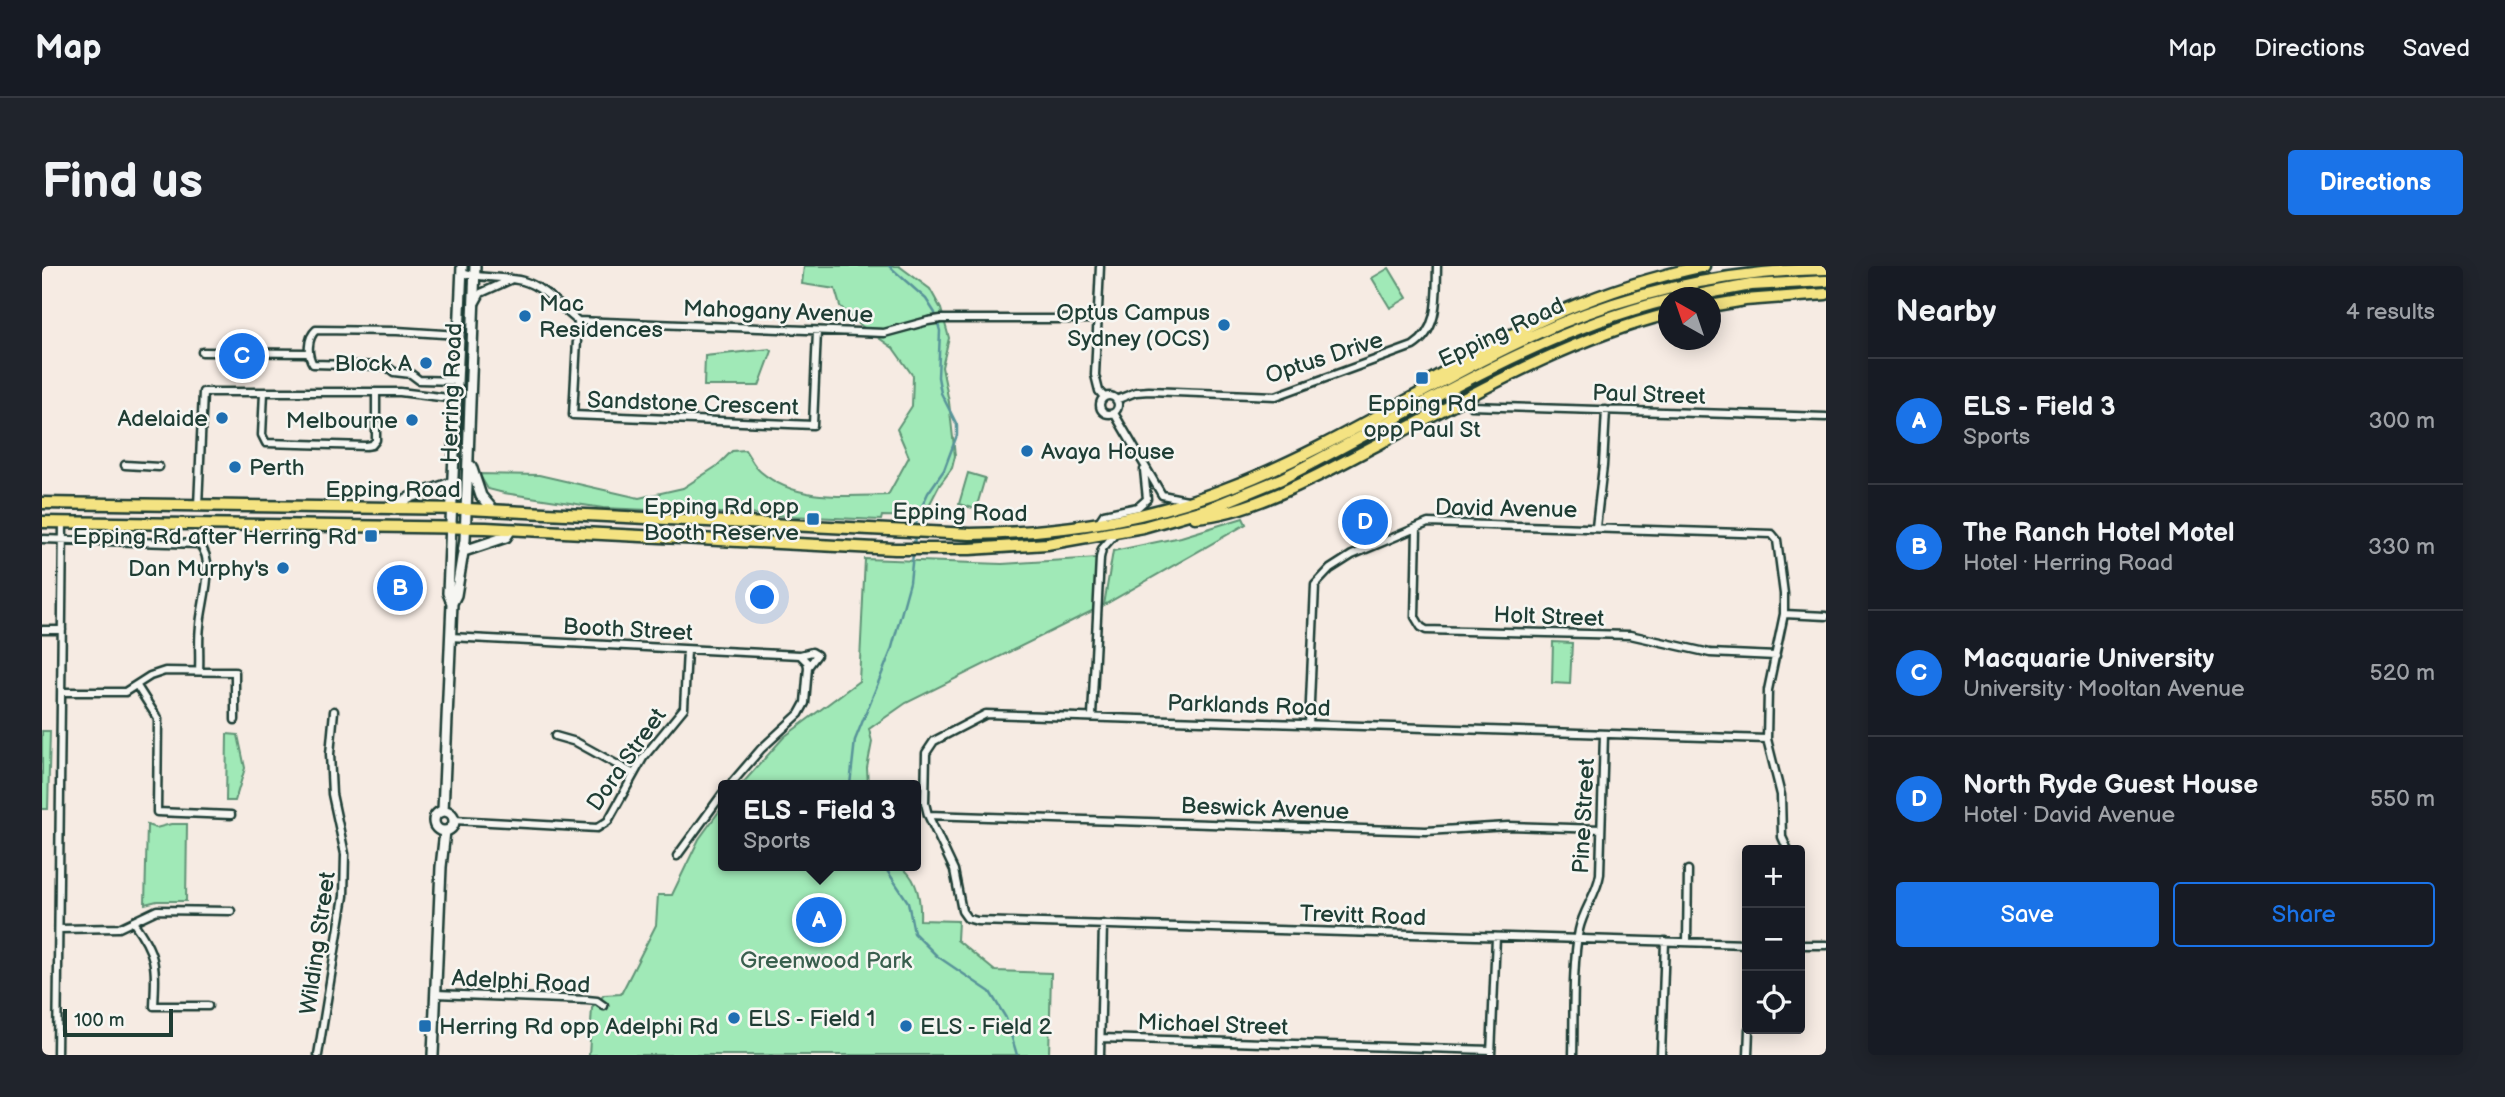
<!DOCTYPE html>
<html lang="en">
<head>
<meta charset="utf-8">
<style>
  :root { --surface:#171b24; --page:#20242c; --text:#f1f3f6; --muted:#9ea1a6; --line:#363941; --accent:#1a73e8 }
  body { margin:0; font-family:"Balsamiq Sans",sans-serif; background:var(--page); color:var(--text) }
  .controls { position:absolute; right:21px; bottom:21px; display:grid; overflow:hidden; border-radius:7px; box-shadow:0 4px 18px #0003 }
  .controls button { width:63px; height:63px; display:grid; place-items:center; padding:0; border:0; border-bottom:2px solid var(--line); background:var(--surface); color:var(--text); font:35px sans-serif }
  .compass { position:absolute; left:1616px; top:21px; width:63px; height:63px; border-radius:50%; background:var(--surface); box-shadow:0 4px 18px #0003; rotate:320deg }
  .scale { position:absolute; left:21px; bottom:18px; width:110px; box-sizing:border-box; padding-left:7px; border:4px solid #1f3d34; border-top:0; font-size:19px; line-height:24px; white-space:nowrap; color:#1f3d34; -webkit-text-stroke:5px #f6f6f2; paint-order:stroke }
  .you { position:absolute; left:721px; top:332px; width:24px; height:24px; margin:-18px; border:5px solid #fff; border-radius:50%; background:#1a73e8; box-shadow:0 0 0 10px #1a73e833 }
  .badge { display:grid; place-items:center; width:46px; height:46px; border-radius:50%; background:var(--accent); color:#fff; font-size:23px; font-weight:700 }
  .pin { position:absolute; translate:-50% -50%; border:4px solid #fff; box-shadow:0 2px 7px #0006 }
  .popup { position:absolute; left:676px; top:514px; width:203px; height:91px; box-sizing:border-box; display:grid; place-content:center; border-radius:7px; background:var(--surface); filter:drop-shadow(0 2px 5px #0005); font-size:23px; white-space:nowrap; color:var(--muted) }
  .popup b { font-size:26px; color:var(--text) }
  .popup::after { content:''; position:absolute; left:50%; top:100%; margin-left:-14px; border:14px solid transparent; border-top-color:var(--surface) }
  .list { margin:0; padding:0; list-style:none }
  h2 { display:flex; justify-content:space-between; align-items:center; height:91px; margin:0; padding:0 28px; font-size:30px }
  h2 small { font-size:23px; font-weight:400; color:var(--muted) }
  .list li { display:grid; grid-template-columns:46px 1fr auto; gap:21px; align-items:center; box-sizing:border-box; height:126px; padding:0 28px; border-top:2px solid var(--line) }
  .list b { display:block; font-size:26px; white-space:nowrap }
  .list p { margin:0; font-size:23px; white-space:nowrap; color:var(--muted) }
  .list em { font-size:23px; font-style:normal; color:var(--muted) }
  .actions { display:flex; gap:14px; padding:21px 28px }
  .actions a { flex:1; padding:16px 0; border:2px solid var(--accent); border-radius:7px; text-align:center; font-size:24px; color:var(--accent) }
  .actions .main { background:var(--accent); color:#fff }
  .icon { flex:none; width:38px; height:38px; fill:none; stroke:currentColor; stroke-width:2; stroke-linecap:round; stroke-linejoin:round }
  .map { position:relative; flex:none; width:1784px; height:789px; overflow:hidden; border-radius:7px }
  header { display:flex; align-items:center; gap:42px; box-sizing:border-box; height:98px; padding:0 35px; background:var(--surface); border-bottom:2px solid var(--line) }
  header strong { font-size:33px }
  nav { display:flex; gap:38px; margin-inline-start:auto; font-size:24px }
  .intro { display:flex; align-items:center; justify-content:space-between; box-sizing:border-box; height:168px; padding:0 42px }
  h1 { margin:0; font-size:49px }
  .button { padding:18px 32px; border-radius:7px; background:var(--accent); color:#fff; font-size:24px; font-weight:700 }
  main { display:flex; gap:42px; padding:0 42px }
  aside { flex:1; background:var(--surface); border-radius:7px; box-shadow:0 4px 18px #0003 }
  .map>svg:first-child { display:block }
  .green { fill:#a0e9b7; stroke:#609376; stroke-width:2 }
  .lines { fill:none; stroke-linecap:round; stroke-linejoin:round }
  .stream { stroke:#599499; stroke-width:2.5 }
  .street-casing { stroke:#1f3d34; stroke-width:11 }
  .secondary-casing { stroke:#1f3d34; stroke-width:14 }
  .primary-casing { stroke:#1f3d34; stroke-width:15 }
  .street { stroke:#f6f6f2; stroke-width:6 }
  .secondary { stroke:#f6f6f2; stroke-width:9 }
  .primary { stroke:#f4e382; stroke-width:10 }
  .poi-dot { fill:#1f6fb2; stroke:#f6f6f2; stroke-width:2.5 }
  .labels { text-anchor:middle; stroke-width:5; stroke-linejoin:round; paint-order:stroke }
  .poi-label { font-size:23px; fill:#1f3d34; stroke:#f6f6f2; text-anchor:end }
  .street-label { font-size:23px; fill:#1f3d34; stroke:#f6f6f2 }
  .park-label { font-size:23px; fill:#395f4e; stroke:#f6f6f2 }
</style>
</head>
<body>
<header>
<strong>Map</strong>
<nav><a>Map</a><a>Directions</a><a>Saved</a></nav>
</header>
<div class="intro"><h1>Find us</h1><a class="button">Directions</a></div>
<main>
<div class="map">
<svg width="1784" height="789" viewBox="0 0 1784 789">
  <rect width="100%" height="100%" fill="#f6ebe3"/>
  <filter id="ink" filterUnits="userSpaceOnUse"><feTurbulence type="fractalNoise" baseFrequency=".0143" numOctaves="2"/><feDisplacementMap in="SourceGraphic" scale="14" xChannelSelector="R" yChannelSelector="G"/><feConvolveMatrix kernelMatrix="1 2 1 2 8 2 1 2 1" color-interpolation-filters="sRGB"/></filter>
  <g filter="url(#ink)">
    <path class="green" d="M762,0H857L888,23L899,43L907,72L900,101L907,136L913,190L910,202L897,220L881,251L840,250L839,254L561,242L462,227L446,223L437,208L497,209L597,232L641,222L675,200L690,185L703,184C708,191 712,201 719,206C755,236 802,230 846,229L867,191L855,163L870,140L871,110L851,82L811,54L798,40L793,23L760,18Z
      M1347,2L1365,32L1348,42L1330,12Z
      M728,83L730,85L717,120H662L663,90Z
      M926,207L943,212L934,243L917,238Z
      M1201,252L1204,258L1062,339L1071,285L1139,271Z
      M1055,292L1052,344L864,437L827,463L830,476L825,502L826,519H699L742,471L817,415L823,293L960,298Z
      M1511,376L1530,377L1528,418L1510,417Z
      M0,465H8L6,543H0Z
      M185,468L196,469L203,502L193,535H184Z
      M681,540V600H858C876,612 879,634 878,654L916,655L915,674L953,705L1009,707L1007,789H547L550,742L562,729L579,728L614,659L616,629H630L657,573Z
      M129,558H145L144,635H115L103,638L105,559L114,562Z"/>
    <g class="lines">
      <path class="stream" d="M808,519L813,474L849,385L868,316L875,251L886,227L902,204L915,169V159L899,127L896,111L898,65L893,47L884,33L847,0
        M842,600L866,636L872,667L895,690L948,726L964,752L975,789"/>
      <defs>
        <path id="street" d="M1058,0L1053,109L1057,125L1062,131
          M420,7C440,13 461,10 481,15C502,21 519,42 536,55L842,67L886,55L899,53H1056
          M434,36L439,27L468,14
          M536,55L531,149L771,159L775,65
          M160,86L267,87
          M416,115L377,114L369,108L352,106L344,100L271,98C265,89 265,72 274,64L355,65L417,69
          M222,126L220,169L224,177L324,180L330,179L334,174V127
          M1058 139a9 9 0 1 1 18 0a9 9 0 1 1-18 0Z
          M1074,134L1094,126L1107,125L1234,130L1371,80C1398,63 1394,29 1395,0
          M1429,140L1784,151
          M1072,147L1120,229L1145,234
          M83,199L117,201
          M156,240L161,126H358L414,133
          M1056,257L1062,248L1096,241L1105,233L1102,204
          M1554,261L1561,200L1564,144
          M1375,262L1373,351L1379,361L1384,364L1588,369L1668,387L1734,390
          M0,273L157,278C175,296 159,338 158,360C156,375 158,390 157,405
          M1742,348L1784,350
          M0,364H20
          M408,371L758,389L765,396L766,401L763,437L757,448L719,483L688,519
          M758,389L770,386L775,389L766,401
          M95,420L116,453L115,546L189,549
          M21,426H83L108,410L123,405L193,406V454
          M1050,450L1058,292L1060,283L1074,267
          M1267,459L1273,319L1288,303L1310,289L1386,257L1730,268L1735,274L1742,328V348L1726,424L1725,473L1739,529L1740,571L1745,582
          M513,470L534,476L592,508
          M886,549L1384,565L1466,560L1559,563
          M412,554L555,562L566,555L601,492L642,442L645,384
          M635,590L681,527
          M91,656C115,688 114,700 112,740H166
          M17,663L77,662L115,644L189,645
          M1645,676L1646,604
          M1705,678L935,655L925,652L920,645L912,604L886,549L883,537L884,487L892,475L944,448L1725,473
          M1758,679H1784
          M394,728L545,734L555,735L562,740
          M1059,772L1449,784
          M15,789L21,257
          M276,789L302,630L303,588L290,528L288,488L292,445
          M1058,789L1061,658
          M1449,789L1454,671
          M1531,789C1532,751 1530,699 1537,664C1541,644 1555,628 1558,608L1562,468
          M1619,789L1623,675
          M1706,789L1707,763"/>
        <path id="secondary" d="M429,200L439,230L451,244
          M352,243C361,229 394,225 410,216
          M422,285L464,271L468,265
          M410,337L414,329L423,274L433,0
          M401,545L410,337L406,327L420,0
          M392 555a10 10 0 1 1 20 0a10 10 0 1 1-20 0Z
          M391,789L399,601L403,565"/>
        <path id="primary" d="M1639,32L1709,19L1784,15
          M1668,40L1703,34L1784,28
          M1389,114C1479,60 1558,22 1662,0
          M0,237L425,243L928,268C1018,267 1107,254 1191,220C1304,176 1405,105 1517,58C1603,22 1691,5 1784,3
          M1153,251C1210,248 1289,203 1340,176C1433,127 1524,74 1626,48
          M0,256L444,262L853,283H928L1005,278L1101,261L1168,242L1239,213C1365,150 1488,68 1626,34"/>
      </defs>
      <use href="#street" class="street-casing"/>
      <use href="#secondary" class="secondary-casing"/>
      <use href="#primary" class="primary-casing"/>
      <use href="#street" class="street"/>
      <use href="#secondary" class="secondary"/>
      <use href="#primary" class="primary"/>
    </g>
  </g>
  <g class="poi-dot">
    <circle cx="483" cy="50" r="7"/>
    <circle cx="1182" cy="59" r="7"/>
    <circle cx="384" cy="97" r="7"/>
    <rect x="1373" y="105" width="14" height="14" rx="3.5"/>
    <circle cx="180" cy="152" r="7"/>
    <circle cx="370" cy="154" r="7"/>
    <circle cx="985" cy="185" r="7"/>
    <circle cx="193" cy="201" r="7"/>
    <rect x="764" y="246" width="14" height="14" rx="3.5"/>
    <rect x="322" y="263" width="14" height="14" rx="3.5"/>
    <circle cx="241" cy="302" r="7"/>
    <circle cx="692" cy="752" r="7"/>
    <rect x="376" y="753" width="14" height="14" rx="3.5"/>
    <circle cx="864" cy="760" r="7"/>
  </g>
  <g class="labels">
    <g class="poi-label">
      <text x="497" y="45" text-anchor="start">Mac<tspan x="497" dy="26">Residences</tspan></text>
      <text x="1168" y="54">Optus Campus<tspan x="1168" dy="26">Sydney (OCS)</tspan></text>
      <text x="370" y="105">Block A</text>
      <text x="1380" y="145" text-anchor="middle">Epping Rd<tspan x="1380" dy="26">opp Paul St</tspan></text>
      <text x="166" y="160">Adelaide</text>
      <text x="356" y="162">Melbourne</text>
      <text x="999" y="193" text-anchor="start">Avaya House</text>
      <text x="207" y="209" text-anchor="start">Perth</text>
      <text x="757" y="248">Epping Rd opp<tspan x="757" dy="26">Booth Reserve</tspan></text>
      <text x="315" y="278">Epping Rd after Herring Rd</text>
      <text x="227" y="310">Dan Murphy's</text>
      <text x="706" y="760" text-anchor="start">ELS - Field 1</text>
      <text x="397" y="768" text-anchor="start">Herring Rd opp Adelphi Rd</text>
      <text x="878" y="768" text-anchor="start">ELS - Field 2</text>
    </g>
    <g class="street-label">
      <text transform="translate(736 45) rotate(2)" y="8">Mahogany Avenue</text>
      <text transform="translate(1459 66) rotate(-25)" y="8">Epping Road</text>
      <text transform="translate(1282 91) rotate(-18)" y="8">Optus Drive</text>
      <text transform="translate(409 127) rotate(-88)" y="8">Herring Road</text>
      <text transform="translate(1607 128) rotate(2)" y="8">Paul Street</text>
      <text transform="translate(651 137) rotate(2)" y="8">Sandstone Crescent</text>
      <text x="351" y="231">Epping Road</text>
      <text transform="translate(1464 242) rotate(1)" y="8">David Avenue</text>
      <text transform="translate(918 246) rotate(1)" y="8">Epping Road</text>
      <text transform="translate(1507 350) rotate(2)" y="8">Holt Street</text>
      <text transform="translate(586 363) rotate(3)" y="8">Booth Street</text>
      <text transform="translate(1207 439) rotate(2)" y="8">Parklands Road</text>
      <text transform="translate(584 493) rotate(-55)" y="8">Dora Street</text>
      <text transform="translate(1223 542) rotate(2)" y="8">Beswick Avenue</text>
      <text transform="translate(1541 550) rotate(-87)" y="8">Pine Street</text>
      <text transform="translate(1321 649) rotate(2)" y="8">Trevitt Road</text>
      <text transform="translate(275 677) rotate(-82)" y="8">Wilding Street</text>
      <text transform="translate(479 715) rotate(3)" y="8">Adelphi Road</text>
      <text transform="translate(1171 758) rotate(2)" y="8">Michael Street</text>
    </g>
    <g class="park-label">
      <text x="784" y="702">Greenwood Park</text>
    </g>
  </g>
</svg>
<div class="controls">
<button>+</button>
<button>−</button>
<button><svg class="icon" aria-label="locate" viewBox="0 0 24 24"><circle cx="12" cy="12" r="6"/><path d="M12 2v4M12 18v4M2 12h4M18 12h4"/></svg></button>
</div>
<svg class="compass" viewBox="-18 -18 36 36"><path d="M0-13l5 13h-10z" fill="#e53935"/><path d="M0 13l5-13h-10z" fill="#9ea1a6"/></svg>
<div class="scale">100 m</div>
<div class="you"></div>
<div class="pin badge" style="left:777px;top:654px">A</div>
<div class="popup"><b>ELS - Field 3</b>Sports</div>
<div class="pin badge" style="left:358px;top:322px">B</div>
<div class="pin badge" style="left:200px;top:90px">C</div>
<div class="pin badge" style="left:1323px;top:256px">D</div>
</div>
<aside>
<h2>Nearby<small>4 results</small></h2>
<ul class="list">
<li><span class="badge">A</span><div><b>ELS - Field 3</b><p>Sports</p></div><em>300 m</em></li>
<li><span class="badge">B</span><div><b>The Ranch Hotel Motel</b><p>Hotel · Herring Road</p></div><em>330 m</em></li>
<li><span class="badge">C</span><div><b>Macquarie University</b><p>University · Mooltan Avenue</p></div><em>520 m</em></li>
<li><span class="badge">D</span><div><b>North Ryde Guest House</b><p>Hotel · David Avenue</p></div><em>550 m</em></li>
</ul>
<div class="actions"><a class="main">Save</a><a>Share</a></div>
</aside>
</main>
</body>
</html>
